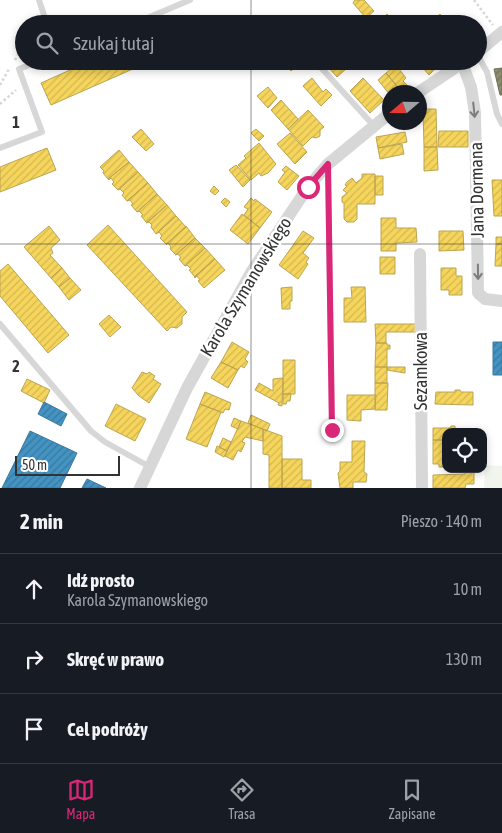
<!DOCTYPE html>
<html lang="pl">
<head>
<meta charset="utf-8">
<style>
  :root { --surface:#171b24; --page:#20242c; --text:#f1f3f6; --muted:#9ea1a6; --line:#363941; --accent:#db2777 }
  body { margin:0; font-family:"Asap Condensed",sans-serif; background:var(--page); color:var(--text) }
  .controls { position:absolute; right:15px; bottom:15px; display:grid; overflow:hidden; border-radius:10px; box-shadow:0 2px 8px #0003 }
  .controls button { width:45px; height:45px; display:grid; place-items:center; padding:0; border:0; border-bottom:1px solid var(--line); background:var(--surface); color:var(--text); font:25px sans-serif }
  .compass { position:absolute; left:382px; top:85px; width:45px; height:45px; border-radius:50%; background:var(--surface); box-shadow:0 2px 8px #0003; rotate:250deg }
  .scale { position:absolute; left:15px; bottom:12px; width:105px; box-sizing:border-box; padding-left:5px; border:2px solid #333; border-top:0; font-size:14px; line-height:18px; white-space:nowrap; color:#333; -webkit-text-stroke:4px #fff; paint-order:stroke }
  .stop { position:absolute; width:15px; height:15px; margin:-11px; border:4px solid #db2777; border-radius:50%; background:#fff }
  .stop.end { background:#db2777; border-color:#fff; box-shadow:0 1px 5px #0008 }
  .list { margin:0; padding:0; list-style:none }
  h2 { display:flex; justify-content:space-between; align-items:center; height:65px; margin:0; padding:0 20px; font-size:21px }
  h2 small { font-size:16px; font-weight:400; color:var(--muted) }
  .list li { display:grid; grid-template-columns:32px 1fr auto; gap:15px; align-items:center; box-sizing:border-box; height:70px; padding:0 20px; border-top:1px solid var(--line) }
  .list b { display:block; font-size:19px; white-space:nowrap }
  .list p { margin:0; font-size:16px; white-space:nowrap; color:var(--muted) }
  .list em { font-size:16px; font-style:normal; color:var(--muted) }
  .icon { flex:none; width:28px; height:28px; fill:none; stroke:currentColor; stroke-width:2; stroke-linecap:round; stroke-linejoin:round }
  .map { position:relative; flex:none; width:502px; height:488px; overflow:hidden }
  .search { position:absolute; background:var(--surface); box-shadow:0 2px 8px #0003; left:15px; right:15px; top:15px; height:55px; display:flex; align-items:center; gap:12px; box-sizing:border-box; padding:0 18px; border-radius:28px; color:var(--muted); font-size:19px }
  .sheet { height:275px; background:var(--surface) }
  nav { display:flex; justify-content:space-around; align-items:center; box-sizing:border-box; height:70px; border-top:1px solid var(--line); background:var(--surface); font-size:14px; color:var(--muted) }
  nav a { display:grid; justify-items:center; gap:2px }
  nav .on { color:var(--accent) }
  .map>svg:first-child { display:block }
  .pitch { fill:#f1f5ed }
  .homes { fill:url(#homes-hatch); stroke:#bca450 }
  .schools { fill:url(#schools-hatch); stroke:#3e7698 }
  .industry { fill:url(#industry-hatch); stroke:#71715c }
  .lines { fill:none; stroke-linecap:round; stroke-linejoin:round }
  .path { stroke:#d6d6d6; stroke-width:2.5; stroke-dasharray:2.5 2.5; stroke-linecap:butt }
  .lane { stroke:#d7d7d7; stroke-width:6 }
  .street { stroke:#d7d7d7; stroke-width:12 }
  .oneway { stroke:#7d7d7d }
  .route { stroke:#db2777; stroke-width:6 }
  .grid { fill:none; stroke:#333; stroke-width:1; stroke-opacity:0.55 }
  .labels { text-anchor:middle; stroke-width:5; stroke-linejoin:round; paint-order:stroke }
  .street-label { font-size:18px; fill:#333; stroke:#fff }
  .grid-label { font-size:16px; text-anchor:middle; font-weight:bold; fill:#333; stroke:#fff; stroke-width:5; stroke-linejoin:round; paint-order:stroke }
</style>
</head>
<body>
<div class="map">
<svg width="502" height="488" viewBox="0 0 502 488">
  <defs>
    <pattern id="homes-hatch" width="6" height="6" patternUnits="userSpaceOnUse" patternTransform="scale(1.25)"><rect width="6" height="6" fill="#f6d55c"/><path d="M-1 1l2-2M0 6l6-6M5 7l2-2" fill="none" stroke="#d3b750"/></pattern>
    <pattern id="schools-hatch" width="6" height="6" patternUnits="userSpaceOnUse" patternTransform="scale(1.25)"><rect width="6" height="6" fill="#4393c3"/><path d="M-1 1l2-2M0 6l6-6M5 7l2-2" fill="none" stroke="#39799f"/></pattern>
    <pattern id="industry-hatch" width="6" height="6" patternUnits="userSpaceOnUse" patternTransform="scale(1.25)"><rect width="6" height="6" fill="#8c8c6e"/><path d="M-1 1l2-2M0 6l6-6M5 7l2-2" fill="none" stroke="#73735b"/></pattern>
  </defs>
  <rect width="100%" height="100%" fill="#fff"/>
  <path class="pitch" d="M485,465L502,466V488H484Z"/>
  <path class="homes" d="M355,0H364L374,11L366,18L353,3Z
    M387,14L392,20L388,24H385L381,20Z
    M440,14L448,24H430V23Z
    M90,61H151L51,105L41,83Z
    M282,61H303L291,71Z
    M334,61H339L346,69L337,77L328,67Z
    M417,61H443L429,75Z
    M396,65L406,78L403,81L408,86L401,91L386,73Z
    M386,73L401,91L399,92H390V95L378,80Z
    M312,78L323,92L326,89L332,95L321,106L303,86Z
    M363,78L384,100L370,113L350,91Z
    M268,87L277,98L268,108L257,96Z
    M281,100L298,119L288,129L271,110Z
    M423,109H436L437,147H424Z
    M308,110L324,127L320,130V136L316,138L312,137L303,146L288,129Z
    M141,129L154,144L146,151L132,137Z
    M256,129L264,136L259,141L251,133Z
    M439,131H468V147H438Z
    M405,132L407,142L378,148L376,137Z
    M290,133L307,152L295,164L277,144Z
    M259,143L276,164L268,173L261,176L259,173L251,180L238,165L246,158L244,156Z
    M402,144L404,154L380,159L378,148Z
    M424,147H437L438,170L424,171Z
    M47,148L56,170L0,192V167Z
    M119,150L129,162L108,179L103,173L104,171L100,167Z
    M129,162L138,172L118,190L112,184L114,182L111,178L109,180L108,179Z
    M236,165L250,180L243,187L229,170Z
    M286,166L299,176L287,190L278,182L285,172L282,170Z
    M138,172L148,183L127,201L122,195L124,193L120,189L118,190Z
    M362,174H375V204H357V219L354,222H347L344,219V203L342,202V197L347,193L343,190L347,186L345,185L347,182L352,178L356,183L362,178Z
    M375,176H383V195H375Z
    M492,180H502V216H494Z
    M148,183L157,194L137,212L131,205L133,204L130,200L127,201Z
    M214,186L219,191L215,195L210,191Z
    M157,194L167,205L147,223L141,216L143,215L139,211L137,212Z
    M225,198L230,202L226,207L221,202Z
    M251,198L254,201L255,199L272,212L260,228L244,215L248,209L244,207Z
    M167,205L176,216L156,234L151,227L152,225L149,222L146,223Z
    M242,214L260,228L248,244L230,230Z
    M176,216L186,227L166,244L160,238L162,236L159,232L156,234Z
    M381,218H396V228H416L417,242L396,243V251H381Z
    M108,225L187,312L182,317V324L177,328L171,327L167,331L87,245Z
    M49,226L60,240L51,248L53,253L50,255L62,268L51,278L24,247Z
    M186,226L195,238L176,255L170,249L171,247L168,243L166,245Z
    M303,231L314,238L303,253L309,258L306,262L308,264L298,279L279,265Z
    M439,231H463L464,250L439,251Z
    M496,237H502V244H496Z
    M195,238L205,248L185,266L179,259L181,258L178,254L175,255Z
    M496,244H502V266H495Z
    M205,248L215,259L195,277L189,270L191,269L187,265L185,266Z
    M380,257H395V274H380Z
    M215,259L225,270L204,288L198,281L200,280L197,276L195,278L194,277Z
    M8,264L69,335L48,353L0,296V271Z
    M62,268L70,278L59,287L51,278Z
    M441,268H456V276H462V295H449V290H441Z
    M70,278L81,290L69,300L59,287Z
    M292,287V301H290V309H282L281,288Z
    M351,287H365L366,322H344V298H352Z
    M109,315L121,327L110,337L99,324Z
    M375,324H420V332H386V343H376Z
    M232,342L249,352L245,359L248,362L244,368L241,366L238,370L221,362Z
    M376,343H387V345H390V349H387V367H375Z
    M283,360H295V394H283Z
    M221,362L238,370L228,388L211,378Z
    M375,367H387V383H375Z
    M387,367H405V373L387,370Z
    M142,372L147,374L149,372L155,376L153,379L161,384L149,403L139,396L132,388Z
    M283,378L282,406L278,405L279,403L255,390L259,383L273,391V379Z
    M27,379L50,390L44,403L21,391Z
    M375,383H388L387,410H375Z
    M455,390H460L461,392H473V405L435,404L436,392H455Z
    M205,392L231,403L229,410L225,409L223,413L200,404Z
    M283,394H291L290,401H287L286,404H283Z
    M347,395H376L375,409L361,410V421L347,420Z
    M116,404L146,419L135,441L105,426Z
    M200,404L221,412L207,447L186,439Z
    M251,415L270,424L267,431L248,423Z
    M234,418L241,421L238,429L231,426Z
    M241,421L263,429V441L245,437L242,442L245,443L241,452L238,450L233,460L225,456Z
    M451,426H455V432H446V440H433V428H450Z
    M263,429L282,436V488H269V455L263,454Z
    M223,438L231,442L227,451L219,447Z
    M433,440H446V467H439V464H433Z
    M352,441H365L364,472L367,474L366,482H353V488H340L338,473L340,471V462H352Z
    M217,446L227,451L224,457L215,452Z
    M282,459H302V480H311V488H282Z
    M465,469H474V484H466L465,488H433V475L465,474Z"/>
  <path class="schools" d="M493,342H502V375H493Z
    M44,402L67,414L61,426L38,414Z
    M30,431L77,453L60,488H2Z
    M87,479L106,488H82Z"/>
  <path class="industry" d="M502,68V95H500L494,69Z"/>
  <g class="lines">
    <path class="path" d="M474,0L493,25
      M15,60L24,44
      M0,85L9,69
      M0,104L16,90"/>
    <path class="lane" d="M39,0L47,24
      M133,24L190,0
      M478,56L487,72L497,114L502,124
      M315,61L374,126
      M0,148L42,132L19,69L40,61
      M328,167L332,430
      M0,324L91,431L105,442L150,467"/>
    <path class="street" d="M478,52L502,32
      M462,63L471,87L475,113L478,293L485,299L502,301
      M419,92L465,61
      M420,254L422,488
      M140,488L187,388L252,271L308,187L328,164L390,113"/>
  </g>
  <defs><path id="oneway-shaft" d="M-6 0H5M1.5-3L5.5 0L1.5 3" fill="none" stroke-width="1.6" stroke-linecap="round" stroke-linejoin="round" transform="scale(1.25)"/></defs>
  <g class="oneway">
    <use href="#oneway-shaft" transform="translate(474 110) rotate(84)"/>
    <use href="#oneway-shaft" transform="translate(478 272) rotate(89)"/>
  </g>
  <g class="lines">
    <path class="route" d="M308,187L328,164L332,430"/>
  </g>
  <path class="grid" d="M251,0V24M251,61V488M0,244H502"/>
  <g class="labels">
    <g class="street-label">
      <text transform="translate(477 190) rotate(-91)" y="6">Jana Dormana</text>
      <text transform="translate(246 287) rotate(-59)" y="6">Karola Szymanowskiego</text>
      <text transform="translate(421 371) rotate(-90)" y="6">Sezamkowa</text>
    </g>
  </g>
  <g class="grid-label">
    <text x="16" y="128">1</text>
    <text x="16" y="372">2</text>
  </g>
</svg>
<div class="controls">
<button><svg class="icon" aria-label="locate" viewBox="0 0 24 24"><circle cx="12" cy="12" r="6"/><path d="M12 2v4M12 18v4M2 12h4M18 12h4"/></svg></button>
</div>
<svg class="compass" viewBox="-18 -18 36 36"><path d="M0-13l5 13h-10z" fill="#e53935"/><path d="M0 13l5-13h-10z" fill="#9ea1a6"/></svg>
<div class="scale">50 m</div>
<div class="stop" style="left:308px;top:187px"></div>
<div class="stop end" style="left:332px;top:430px"></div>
<div class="search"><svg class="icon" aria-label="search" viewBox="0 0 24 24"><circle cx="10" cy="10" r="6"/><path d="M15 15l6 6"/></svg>Szukaj tutaj</div>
</div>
<section class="sheet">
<h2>2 min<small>Pieszo · 140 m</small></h2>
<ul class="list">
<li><svg class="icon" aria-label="ahead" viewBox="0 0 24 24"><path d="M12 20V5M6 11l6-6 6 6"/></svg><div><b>Idź prosto</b><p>Karola Szymanowskiego</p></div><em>10 m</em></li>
<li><svg class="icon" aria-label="right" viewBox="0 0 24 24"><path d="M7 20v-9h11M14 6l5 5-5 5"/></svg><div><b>Skręć w prawo</b></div><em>130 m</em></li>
<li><svg class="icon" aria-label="arrive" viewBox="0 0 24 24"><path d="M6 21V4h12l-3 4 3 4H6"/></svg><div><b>Cel podróży</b></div></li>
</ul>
</section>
<nav>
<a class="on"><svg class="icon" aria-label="map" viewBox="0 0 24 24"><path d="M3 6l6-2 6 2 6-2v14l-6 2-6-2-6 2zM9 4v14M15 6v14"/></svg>Mapa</a>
<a><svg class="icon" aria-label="directions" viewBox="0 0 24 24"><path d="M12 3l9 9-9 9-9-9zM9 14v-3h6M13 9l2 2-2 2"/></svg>Trasa</a>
<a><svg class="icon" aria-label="saved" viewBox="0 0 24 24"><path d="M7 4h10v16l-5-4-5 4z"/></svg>Zapisane</a>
</nav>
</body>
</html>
